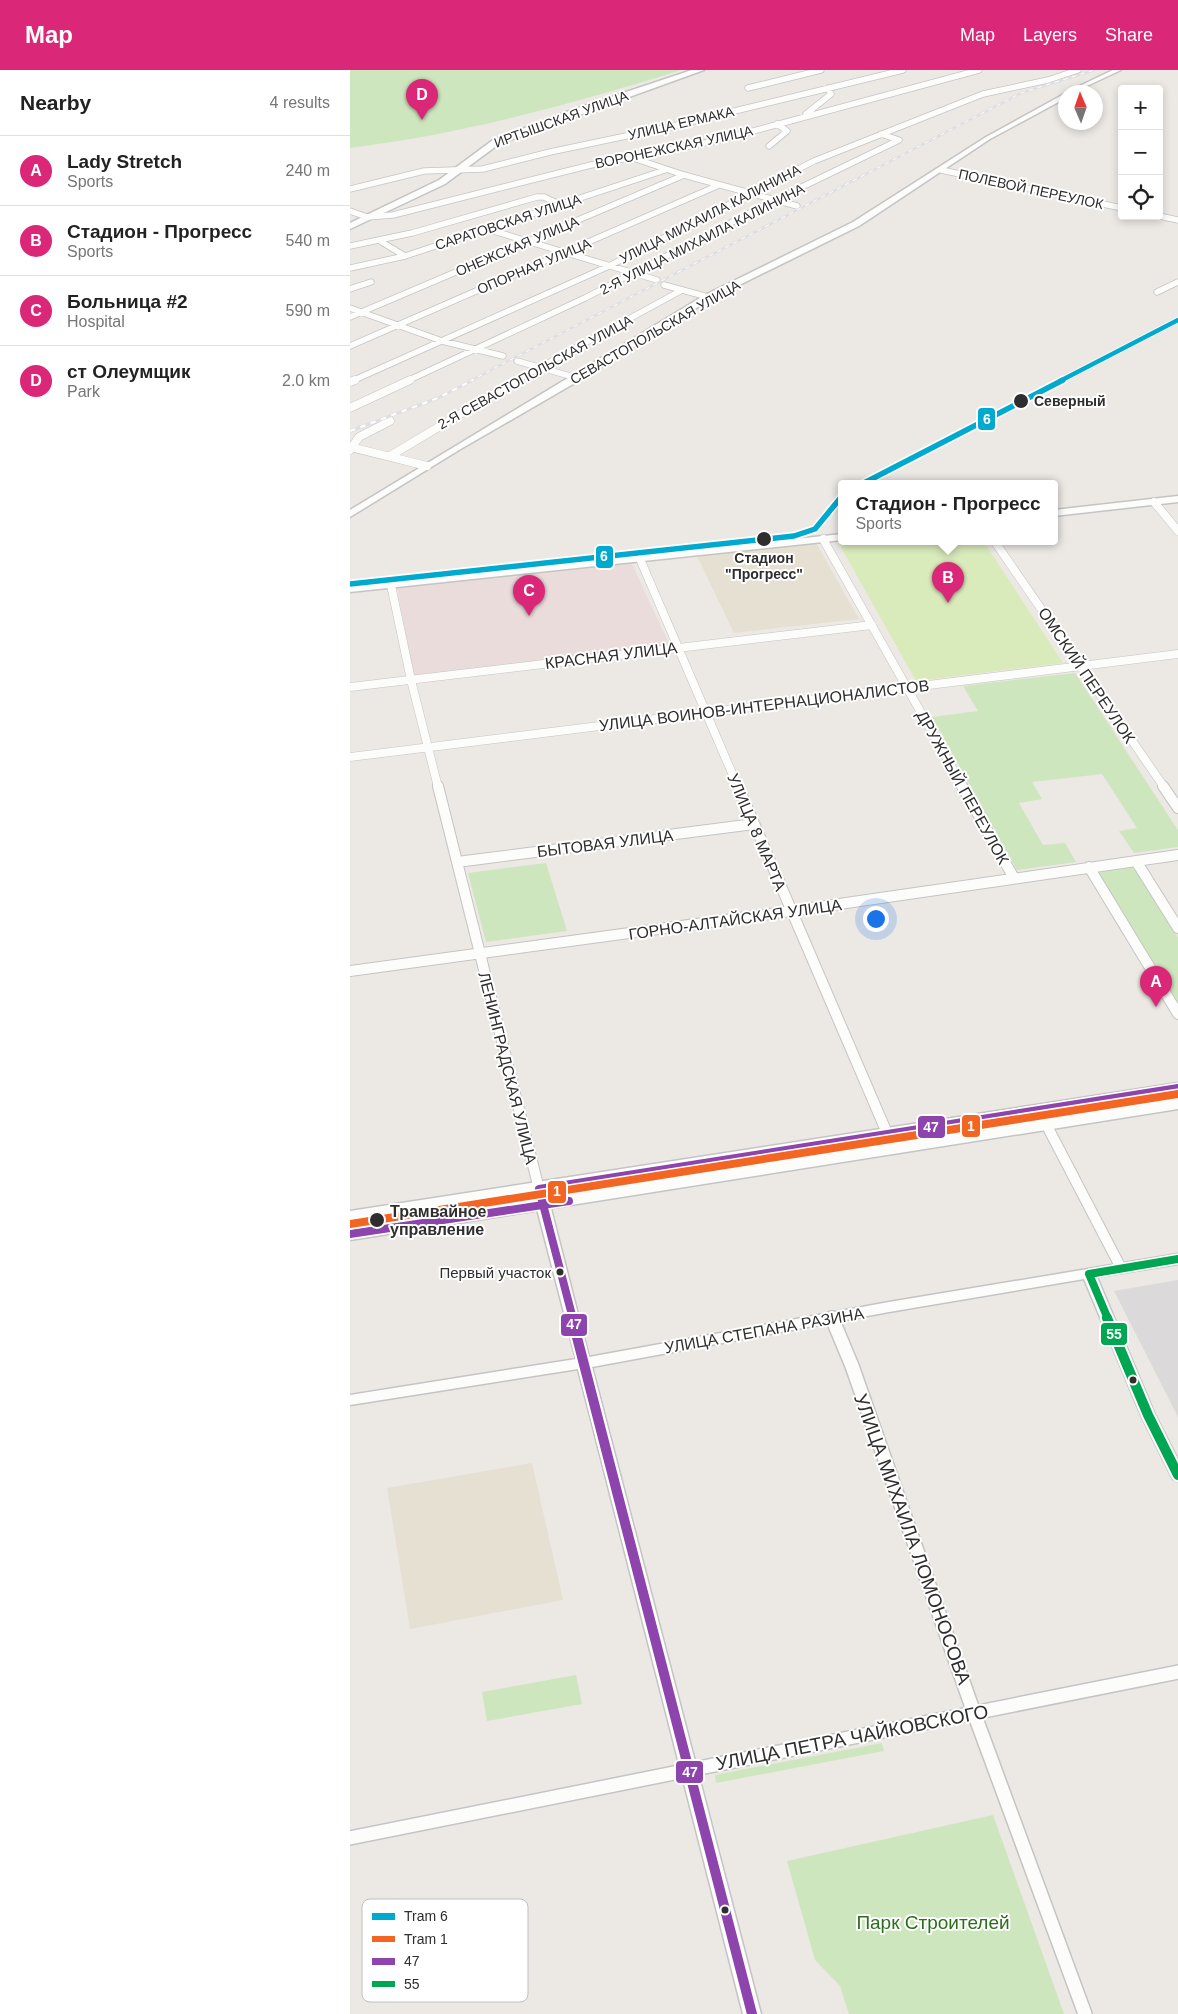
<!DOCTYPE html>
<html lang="en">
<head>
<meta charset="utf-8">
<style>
  :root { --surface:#fff; --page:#f2f2f2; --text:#222; --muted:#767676; --line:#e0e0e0; --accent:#db2777 }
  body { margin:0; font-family:Helvetica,sans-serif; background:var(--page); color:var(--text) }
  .controls { position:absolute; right:15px; top:15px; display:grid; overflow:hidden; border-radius:5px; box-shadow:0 2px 8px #0003 }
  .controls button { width:45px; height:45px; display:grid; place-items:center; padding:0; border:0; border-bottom:1px solid var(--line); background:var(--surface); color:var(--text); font:25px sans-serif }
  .compass { position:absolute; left:708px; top:15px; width:45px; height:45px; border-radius:50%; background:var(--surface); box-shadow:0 2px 8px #0003; rotate:358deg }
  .you { position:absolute; left:525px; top:848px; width:18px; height:18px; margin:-12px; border:4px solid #fff; border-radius:50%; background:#1a73e8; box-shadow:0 0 0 8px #1a73e833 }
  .badge { display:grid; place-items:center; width:32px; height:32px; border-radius:50%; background:var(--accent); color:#fff; font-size:16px; font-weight:700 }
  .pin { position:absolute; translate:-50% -41px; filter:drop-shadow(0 1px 2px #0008) }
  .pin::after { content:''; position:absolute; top:26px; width:18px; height:15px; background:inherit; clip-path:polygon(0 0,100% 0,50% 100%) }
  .popup { position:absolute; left:488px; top:410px; width:220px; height:65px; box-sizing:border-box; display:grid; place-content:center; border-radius:5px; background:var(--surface); filter:drop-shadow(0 1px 4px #0005); font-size:16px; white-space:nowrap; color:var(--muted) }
  .popup b { font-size:19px; color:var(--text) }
  .popup::after { content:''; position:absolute; left:50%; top:100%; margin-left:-10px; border:10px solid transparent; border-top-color:var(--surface) }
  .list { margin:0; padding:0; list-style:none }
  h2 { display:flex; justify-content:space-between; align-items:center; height:65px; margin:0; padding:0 20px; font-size:21px }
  h2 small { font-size:16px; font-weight:400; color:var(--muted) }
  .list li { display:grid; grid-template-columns:32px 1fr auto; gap:15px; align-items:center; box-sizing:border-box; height:70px; padding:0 20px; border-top:1px solid var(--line) }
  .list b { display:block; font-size:19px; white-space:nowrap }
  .list p { margin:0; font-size:16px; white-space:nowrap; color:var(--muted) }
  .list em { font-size:16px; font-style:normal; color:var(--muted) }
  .icon { flex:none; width:28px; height:28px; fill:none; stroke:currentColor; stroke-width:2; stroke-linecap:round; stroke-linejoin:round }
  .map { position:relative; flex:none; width:828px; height:1944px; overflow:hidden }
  header { display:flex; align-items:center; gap:30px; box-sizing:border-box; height:70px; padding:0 25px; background:var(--accent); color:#fff }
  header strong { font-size:24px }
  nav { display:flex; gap:28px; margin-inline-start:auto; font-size:18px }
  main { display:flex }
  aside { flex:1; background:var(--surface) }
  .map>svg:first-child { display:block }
  .industrial { fill:#dcd9db }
  .education { fill:#e6e0d3 }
  .medical { fill:#e9dcdb }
  .green { fill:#cee6be }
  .pitch { fill:#d9eabb }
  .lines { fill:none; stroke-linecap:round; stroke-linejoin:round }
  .minor-far3-casing { stroke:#c5c4c5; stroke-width:7 }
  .minor-far2-casing { stroke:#c5c4c5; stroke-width:9 }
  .minor-far1-casing { stroke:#c5c4c5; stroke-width:12 }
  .minor-casing { stroke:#c5c4c5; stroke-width:16 }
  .tertiary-casing { stroke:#c5c4c5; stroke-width:3 }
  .secondary-casing { stroke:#c5c4c5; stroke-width:3 }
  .minor-far3 { stroke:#fcfcfb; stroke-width:5.5 }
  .minor-far2 { stroke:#fcfcfb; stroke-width:8 }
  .minor-far1 { stroke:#fcfcfb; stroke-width:10 }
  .minor { stroke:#fcfcfb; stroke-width:13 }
  .tertiary { fill:#fcfcfb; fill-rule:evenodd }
  .secondary { fill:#fcfcfb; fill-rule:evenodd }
  .tram { stroke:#dfdfe1; stroke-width:1 }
  .rail-far1-casing { stroke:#dfdfe1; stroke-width:2.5 }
  .rail-casing { stroke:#dfdfe1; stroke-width:3 }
  .rail-far1 { stroke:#fff; stroke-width:1; stroke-dasharray:4.5; stroke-linecap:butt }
  .rail { stroke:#fff; stroke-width:2; stroke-dasharray:5.5; stroke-linecap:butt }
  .bus-1-far1-casing { stroke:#fff; stroke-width:11 }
  .bus-1-casing { stroke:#fff; stroke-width:14 }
  .bus-2-far1-casing { stroke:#fff; stroke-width:11 }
  .bus-2-casing { stroke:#fff; stroke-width:14 }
  .bus-1-far1 { stroke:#8e44ad; stroke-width:8 }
  .bus-1 { stroke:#8e44ad; stroke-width:10 }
  .bus-2-far1 { stroke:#00a651; stroke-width:8 }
  .bus-2 { stroke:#00a651; stroke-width:10 }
  .tram-1-far1-casing { stroke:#fff; stroke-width:6 }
  .tram-1-casing { stroke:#fff; stroke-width:9 }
  .tram-2-casing { stroke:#fff; stroke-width:11 }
  .tram-1-far1 { stroke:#00a9ce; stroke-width:4.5 }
  .tram-1 { stroke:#00a9ce; stroke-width:5.5 }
  .tram-2 { stroke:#f26522; stroke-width:8 }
  .stop-dot { fill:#2e2e2e; stroke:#fff; stroke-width:2 }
  .labels { text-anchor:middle; stroke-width:4; stroke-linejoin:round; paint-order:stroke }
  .far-street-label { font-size:14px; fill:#2e2e2e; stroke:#fff }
  .far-stop-label { font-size:14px; font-weight:bold; fill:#2e2e2e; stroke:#fff; text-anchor:start }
  .bus-label { font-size:15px; fill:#2e2e2e; stroke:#fff; text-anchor:end }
  .street-label { font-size:16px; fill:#2e2e2e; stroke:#fff }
  .stop-label { font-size:16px; font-weight:bold; fill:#2e2e2e; stroke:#fff; text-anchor:start }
  .near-street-label { font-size:19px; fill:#2e2e2e; stroke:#fff }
  .near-park-label { font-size:19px; fill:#2c6e1b; stroke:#fff }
  .key { fill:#fff; stroke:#c0c0c0; stroke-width:1 }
  .key-label { font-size:14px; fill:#2e2e2e }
  .line-badge { stroke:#fff; stroke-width:2 }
  .badge-label { font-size:14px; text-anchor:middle; font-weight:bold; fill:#fff }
</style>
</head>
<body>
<header>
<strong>Map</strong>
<nav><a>Map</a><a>Layers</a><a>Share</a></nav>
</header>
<main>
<aside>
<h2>Nearby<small>4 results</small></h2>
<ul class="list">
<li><span class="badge">A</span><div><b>Lady Stretch</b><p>Sports</p></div><em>240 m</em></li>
<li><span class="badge">B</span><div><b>Стадион - Прогресс</b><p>Sports</p></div><em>540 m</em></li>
<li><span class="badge">C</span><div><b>Больница #2</b><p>Hospital</p></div><em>590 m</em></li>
<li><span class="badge">D</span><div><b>ст Олеумщик</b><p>Park</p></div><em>2.0 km</em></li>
</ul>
</aside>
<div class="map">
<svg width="828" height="1944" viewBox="0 0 828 1944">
  <rect width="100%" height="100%" fill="#ece8e4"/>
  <path class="industrial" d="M828,1210V1347L764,1221Z"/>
  <path class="education" d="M466,473L509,549L384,563L347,486Z
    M182,1393L213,1530L60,1559L37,1418Z"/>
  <path class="medical" d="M281,492L320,576L64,608L47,517Z"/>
  <path class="green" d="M0,0H331C223,34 112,64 0,78Z
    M725,603L828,760V777L784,783L769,761L787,758L752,704L682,712L692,729L669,733L693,775L715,773L726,792L667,800L582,647L628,641L613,616Z
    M196,793L217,861L136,872L118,803Z
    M779,796L785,800L828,867V937L748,802Z
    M226,1605L232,1634L137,1651L132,1622Z
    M532,1673L534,1681L366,1713L365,1705Z
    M643,1745L714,1944H499L490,1916L465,1890L437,1791Z"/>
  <path class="pitch" d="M488,472H634L713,593L566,611Z"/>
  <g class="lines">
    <defs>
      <path id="minor-far3" d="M398,18L471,0
        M456,44L481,24L478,18
        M419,76L437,61L427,54
        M280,87L334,105L447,136
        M591,100L772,138
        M0,119L74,101L133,99L200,82L319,57L553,0
        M0,141L17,147L43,145L241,95L370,70L629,0
        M809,146L828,150
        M137,159L307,210
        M30,171L55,186
        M0,176L62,163L187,127H194L211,135
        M0,198L55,186L315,100
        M314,215L358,227
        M0,219L21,212
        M807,222L828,212
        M0,238L92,271L153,286
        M0,247L334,105
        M0,276L369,115
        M167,291L227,308
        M2,311L259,196L464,91L633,24L698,10L728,0
        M57,311L235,228L425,130L549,70L531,64
        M165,311L332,220"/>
      <path id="minor-far2" d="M0,312L5,310
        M0,338L60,310
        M0,377L77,396
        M0,380L9,367L40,351
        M40,386L167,310
        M804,432L828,461
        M473,469L613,717
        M645,472L814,717
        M290,489L388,717
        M41,515L61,610L88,717
        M0,617L522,555
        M0,687L828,584"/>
      <path id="minor-far1" d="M88,716L193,1135
        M388,716L537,1063
        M612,716L664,808
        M813,716L828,738
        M786,791L828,858
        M107,792L404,754
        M739,797L828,944
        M0,901L441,841L828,785
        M696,1054L771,1198"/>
      <path id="minor" d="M482,1248L502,1296L624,1643L735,1944
        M0,1768L828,1602"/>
      <path id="tertiary" d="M763,0H771L724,22H717Z
        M716,23V28L640,69L509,156L361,229L230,310L109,380L0,447V440L355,225L503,152L636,67Z
        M828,426V432L704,446V440Z
        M492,464V470L0,522V516Z
        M193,1130L200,1135L239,1287L539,1232L828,1184V1194L747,1207L805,1345L828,1390V1411L823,1409L791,1345L734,1209L539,1242L242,1297L411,1944H393L228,1299L0,1335V1325L226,1289L186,1135Z"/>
      <path id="secondary" d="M342,0H354L149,74L95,114L0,159V153L89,110L143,70L219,41Z
        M828,1013V1023L0,1151V1141Z
        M828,1029V1039L0,1170V1158Z"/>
    </defs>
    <use href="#minor-far3" class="minor-far3-casing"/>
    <use href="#minor-far2" class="minor-far2-casing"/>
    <use href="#minor-far1" class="minor-far1-casing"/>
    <use href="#minor" class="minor-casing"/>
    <use href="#tertiary" class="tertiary-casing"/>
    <use href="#secondary" class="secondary-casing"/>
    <use href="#minor-far3" class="minor-far3"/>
    <use href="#minor-far2" class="minor-far2"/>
    <use href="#minor-far1" class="minor-far1"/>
    <use href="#minor" class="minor"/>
    <use href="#tertiary" class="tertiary"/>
    <use href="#secondary" class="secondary"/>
    <path class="tram" d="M517,414L828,253
      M0,516L446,468L469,457L492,430
      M0,1158L828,1028"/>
    <defs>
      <path id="rail-far1" d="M120,311L671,23L744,0"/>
      <path id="rail" d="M0,361L88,328L123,310"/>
    </defs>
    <use href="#rail-far1" class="rail-far1-casing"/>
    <use href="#rail" class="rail-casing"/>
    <use href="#rail-far1" class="rail-far1"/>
    <use href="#rail" class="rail"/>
    <defs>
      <path id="bus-1-far1" d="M0,1164L219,1131
        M223,1249L189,1119L828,1018"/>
      <path id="bus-1" d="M222,1248L402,1944"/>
      <path id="bus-2-far1" d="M758,1249L739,1204L828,1189"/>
      <path id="bus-2" d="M757,1248L798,1345L828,1405"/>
    </defs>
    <use href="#bus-1-far1" class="bus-1-far1-casing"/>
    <use href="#bus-1" class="bus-1-casing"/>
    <use href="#bus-2-far1" class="bus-2-far1-casing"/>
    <use href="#bus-2" class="bus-2-casing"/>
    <use href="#bus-1-far1" class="bus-1-far1"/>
    <use href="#bus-1" class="bus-1"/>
    <use href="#bus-2-far1" class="bus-2-far1"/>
    <use href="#bus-2" class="bus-2"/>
    <defs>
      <path id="tram-1-far1" d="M710,311L828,250"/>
      <path id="tram-1" d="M512,414L713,310
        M0,514L444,466L465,459L492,426"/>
      <path id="tram-2" d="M0,1154L828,1024"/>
    </defs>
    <use href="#tram-1-far1" class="tram-1-far1-casing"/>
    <use href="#tram-1" class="tram-1-casing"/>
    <use href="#tram-2" class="tram-2-casing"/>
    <use href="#tram-1-far1" class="tram-1-far1"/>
    <use href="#tram-1" class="tram-1"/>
    <use href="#tram-2" class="tram-2"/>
  </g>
  <g class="stop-dot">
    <circle cx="671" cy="331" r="8"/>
    <circle cx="414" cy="469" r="8"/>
    <circle cx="27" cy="1150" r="8"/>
    <circle cx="210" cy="1202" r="4.5"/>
    <circle cx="783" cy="1310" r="4.5"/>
    <circle cx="375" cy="1840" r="4.5"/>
  </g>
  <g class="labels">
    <g class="far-street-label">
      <text transform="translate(211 49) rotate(-20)" y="5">ИРТЫШСКАЯ УЛИЦА</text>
      <text transform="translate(331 53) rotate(-13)" y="5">УЛИЦА ЕРМАКА</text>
      <text transform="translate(324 77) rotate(-12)" y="5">ВОРОНЕЖСКАЯ УЛИЦА</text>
      <text transform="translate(681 119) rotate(12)" y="5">ПОЛЕВОЙ ПЕРЕУЛОК</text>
      <text transform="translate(360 144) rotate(-27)" y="5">УЛИЦА МИХАИЛА КАЛИНИНА</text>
      <text transform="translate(158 152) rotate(-18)" y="5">САРАТОВСКАЯ УЛИЦА</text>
      <text transform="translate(352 169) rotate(-27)" y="5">2-Я УЛИЦА МИХАИЛА КАЛИНИНА</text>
      <text transform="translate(167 176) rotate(-23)" y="5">ОНЕЖСКАЯ УЛИЦА</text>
      <text transform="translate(184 196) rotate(-23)" y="5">ОПОРНАЯ УЛИЦА</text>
      <text transform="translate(305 262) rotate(-30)" y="5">СЕВАСТОПОЛЬСКАЯ УЛИЦА</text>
      <text transform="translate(185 302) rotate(-29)" y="5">2-Я СЕВАСТОПОЛЬСКАЯ УЛИЦА</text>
    </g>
    <g class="far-stop-label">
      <text x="684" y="336">Северный</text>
      <text x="414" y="493" text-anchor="middle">Стадион<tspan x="414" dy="16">"Прогресс"</tspan></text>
    </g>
    <g class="bus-label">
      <text x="201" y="1208">Первый участок</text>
    </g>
    <g class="street-label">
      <text transform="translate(261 585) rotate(-7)" y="6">КРАСНАЯ УЛИЦА</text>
      <text transform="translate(737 605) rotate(56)" y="6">ОМСКИЙ ПЕРЕУЛОК</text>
      <text transform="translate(414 635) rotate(-7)" y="6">УЛИЦА ВОИНОВ-ИНТЕРНАЦИОНАЛИСТОВ</text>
      <text transform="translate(613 717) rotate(61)" y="6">ДРУЖНЫЙ ПЕРЕУЛОК</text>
      <text transform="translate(407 762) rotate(67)" y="6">УЛИЦА 8 МАРТА</text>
      <text transform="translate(255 773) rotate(-7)" y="6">БЫТОВАЯ УЛИЦА</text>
      <text transform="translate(385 849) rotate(-8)" y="6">ГОРНО-АЛТАЙСКАЯ УЛИЦА</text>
      <text transform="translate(158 998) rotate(76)" y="6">ЛЕНИНГРАДСКАЯ УЛИЦА</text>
      <text transform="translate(414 1260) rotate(-10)" y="6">УЛИЦА СТЕПАНА РАЗИНА</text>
    </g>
    <g class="stop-label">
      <text x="40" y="1147">Трамвайное<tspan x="40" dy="18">управление</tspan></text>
    </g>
    <g class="near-street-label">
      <text transform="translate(563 1469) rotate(70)" y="7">УЛИЦА МИХАИЛА ЛОМОНОСОВА</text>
      <text transform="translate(502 1667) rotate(-11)" y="7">УЛИЦА ПЕТРА ЧАЙКОВСКОГО</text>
    </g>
    <g class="near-park-label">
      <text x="583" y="1859">Парк Строителей</text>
    </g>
  </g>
  <rect x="12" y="1829" width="166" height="103" rx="8" class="key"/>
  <rect x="22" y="1843" width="23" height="7" fill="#00a9ce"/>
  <rect x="22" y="1866" width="23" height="6" fill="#f26522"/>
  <rect x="22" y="1888" width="23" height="7" fill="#8e44ad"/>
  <rect x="22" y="1911" width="23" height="6" fill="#00a651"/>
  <g class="key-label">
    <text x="54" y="1851">Tram 6</text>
    <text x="54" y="1874">Tram 1</text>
    <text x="54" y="1896">47</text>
    <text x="54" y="1919">55</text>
  </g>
  <g class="line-badge">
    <rect x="627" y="337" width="19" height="24" rx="5" fill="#00a9ce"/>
    <rect x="245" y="475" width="19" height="24" rx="5" fill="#00a9ce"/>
    <rect x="611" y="1044" width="20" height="24" rx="5" fill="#f26522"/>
    <rect x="567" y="1045" width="29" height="24" rx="5" fill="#8e44ad"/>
    <rect x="197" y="1110" width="20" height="24" rx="5" fill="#f26522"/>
    <rect x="210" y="1243" width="28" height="24" rx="5" fill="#8e44ad"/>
    <rect x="750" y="1252" width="28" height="24" rx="5" fill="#00a651"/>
    <rect x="325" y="1690" width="29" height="24" rx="5" fill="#8e44ad"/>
  </g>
  <g class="badge-label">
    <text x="637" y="354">6</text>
    <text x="254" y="491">6</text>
    <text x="621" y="1061">1</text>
    <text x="581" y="1062">47</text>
    <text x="207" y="1126">1</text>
    <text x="224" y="1259">47</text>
    <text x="764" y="1269">55</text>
    <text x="340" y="1707">47</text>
  </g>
</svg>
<div class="controls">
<button>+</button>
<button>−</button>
<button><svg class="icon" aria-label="locate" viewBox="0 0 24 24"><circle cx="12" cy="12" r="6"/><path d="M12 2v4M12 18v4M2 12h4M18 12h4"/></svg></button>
</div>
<svg class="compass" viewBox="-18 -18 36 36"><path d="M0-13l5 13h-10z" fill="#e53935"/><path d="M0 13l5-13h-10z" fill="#767676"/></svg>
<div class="you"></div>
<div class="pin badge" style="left:806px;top:937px">A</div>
<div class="pin badge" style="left:598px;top:533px">B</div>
<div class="popup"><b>Стадион - Прогресс</b>Sports</div>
<div class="pin badge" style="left:179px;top:546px">C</div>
<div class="pin badge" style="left:72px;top:50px">D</div>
</div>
</main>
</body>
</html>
